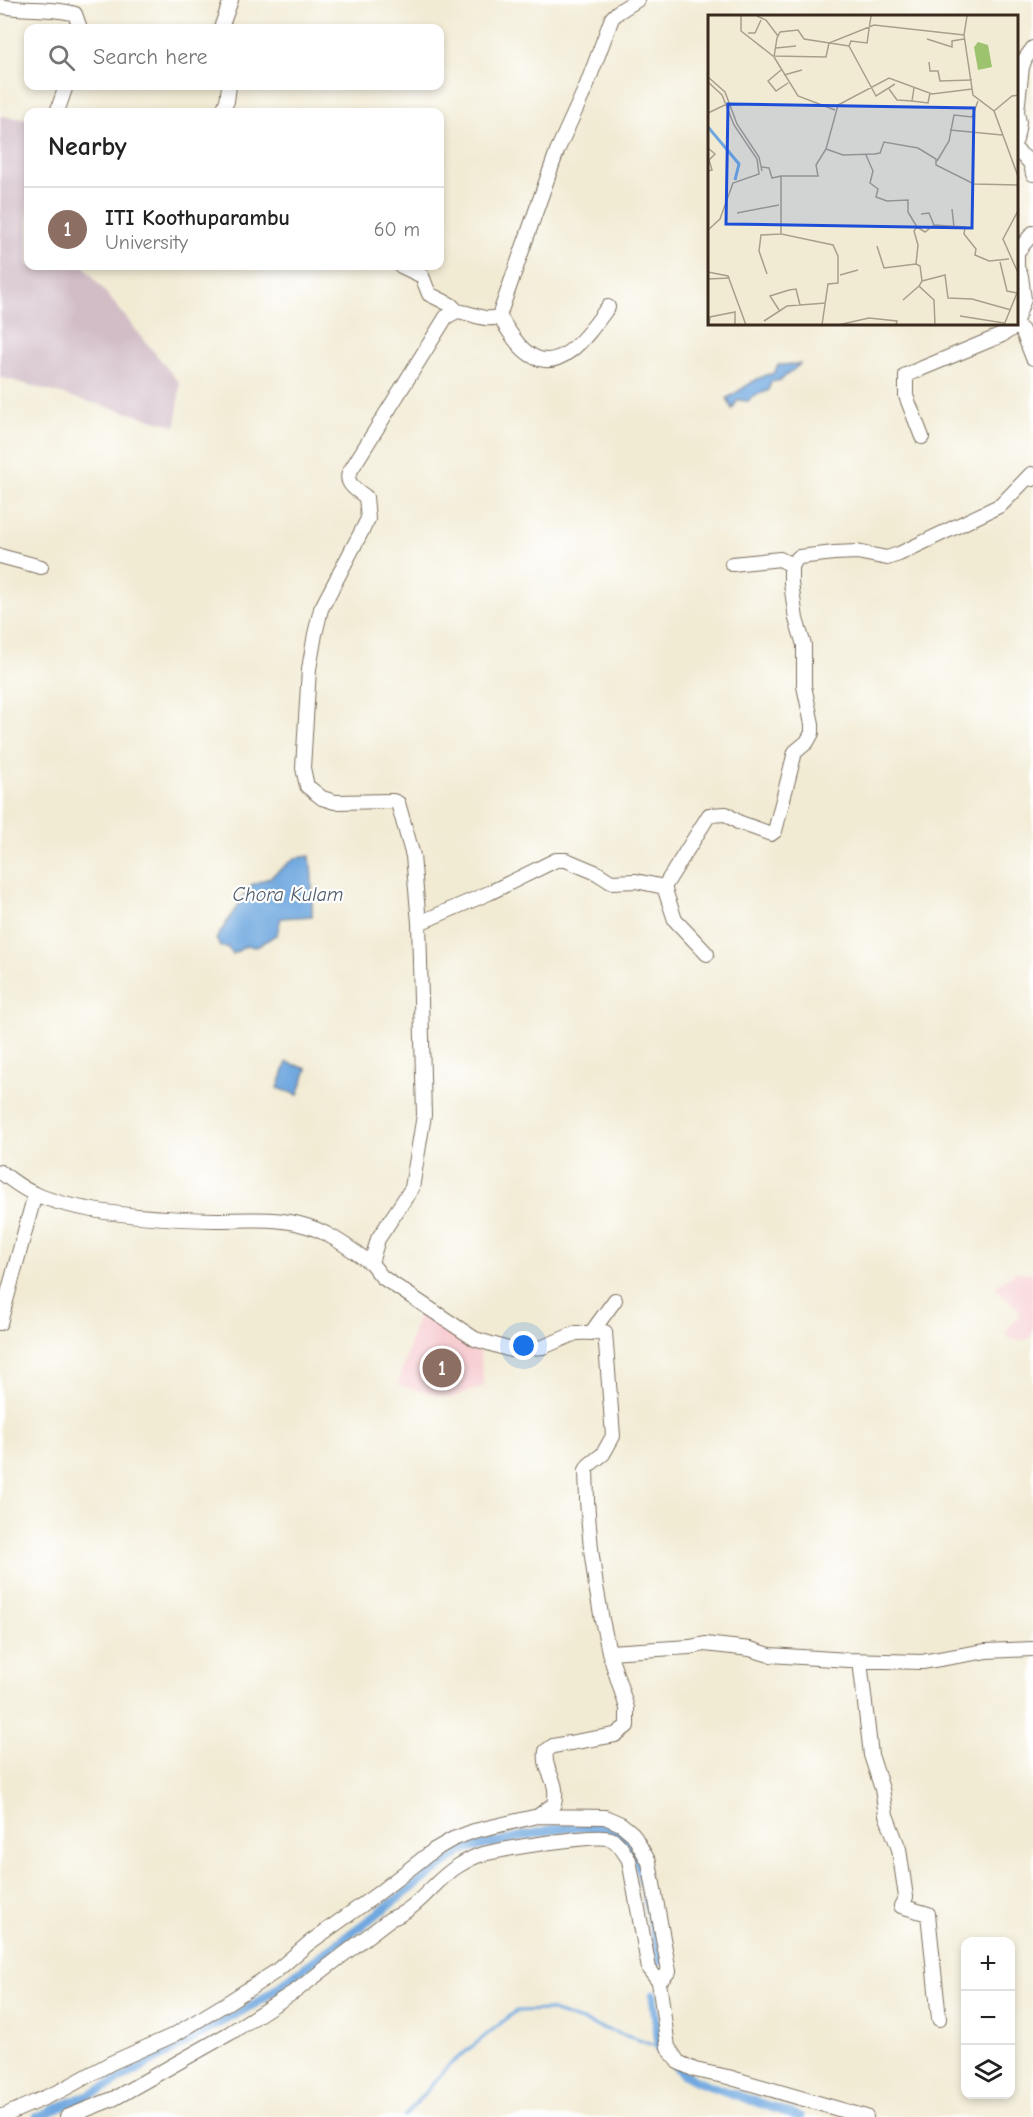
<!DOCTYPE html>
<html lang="en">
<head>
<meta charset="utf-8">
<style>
  :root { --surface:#fff; --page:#f2f2f2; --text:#222; --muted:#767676; --line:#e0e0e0; --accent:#111827 }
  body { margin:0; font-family:"Comic Neue",sans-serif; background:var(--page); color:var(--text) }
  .controls { position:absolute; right:18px; bottom:18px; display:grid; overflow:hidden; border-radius:12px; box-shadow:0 3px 9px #0003 }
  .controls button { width:54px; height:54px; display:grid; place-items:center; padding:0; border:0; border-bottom:2px solid var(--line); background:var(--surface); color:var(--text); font:30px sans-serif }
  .you { position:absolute; left:524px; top:1346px; width:21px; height:21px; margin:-15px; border:4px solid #fff; border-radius:50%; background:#1a73e8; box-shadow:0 0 0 9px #1a73e833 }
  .badge { display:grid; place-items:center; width:39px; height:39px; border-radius:50%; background:var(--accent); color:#fff; font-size:20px; font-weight:700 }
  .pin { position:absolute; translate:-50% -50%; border:3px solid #fff; box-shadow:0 2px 6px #0006 }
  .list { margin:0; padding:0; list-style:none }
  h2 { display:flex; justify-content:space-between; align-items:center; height:78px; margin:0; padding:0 24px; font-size:26px }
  h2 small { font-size:20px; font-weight:400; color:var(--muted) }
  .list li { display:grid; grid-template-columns:39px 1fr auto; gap:18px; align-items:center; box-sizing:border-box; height:84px; padding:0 24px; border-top:2px solid var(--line) }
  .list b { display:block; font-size:22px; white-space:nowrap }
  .list p { margin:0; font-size:20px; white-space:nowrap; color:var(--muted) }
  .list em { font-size:20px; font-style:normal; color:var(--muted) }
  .icon { flex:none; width:33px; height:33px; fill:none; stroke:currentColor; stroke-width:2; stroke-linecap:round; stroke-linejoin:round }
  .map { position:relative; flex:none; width:1033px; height:2117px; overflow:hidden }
  .search { position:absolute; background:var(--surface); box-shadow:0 3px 9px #0003; left:24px; top:24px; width:420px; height:66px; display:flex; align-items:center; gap:15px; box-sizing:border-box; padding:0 21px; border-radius:12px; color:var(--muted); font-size:22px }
  .panel { position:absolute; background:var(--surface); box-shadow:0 3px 9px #0003; left:24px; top:108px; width:420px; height:162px; border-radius:12px }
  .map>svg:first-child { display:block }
  .built { fill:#f7cfd3 }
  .industrial { fill:#d2bdc7 }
  .water { fill:#70a8df; stroke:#56697e; stroke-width:1.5 }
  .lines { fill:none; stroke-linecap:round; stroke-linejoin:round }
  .stream { stroke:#70a8df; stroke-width:3 }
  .canal { stroke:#70a8df; stroke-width:9 }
  .minor-casing { stroke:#7b6e5e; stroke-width:16 }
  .minor { stroke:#fff; stroke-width:14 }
  .labels { text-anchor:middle; stroke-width:4.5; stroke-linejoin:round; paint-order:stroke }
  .water-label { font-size:20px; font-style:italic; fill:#505c6b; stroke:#fff }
  .inset-river { fill:none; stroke:#70a8df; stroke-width:3 }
  .inset-road { fill:none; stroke:#a99e8b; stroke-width:1.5 }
  .view { fill:#1d4ed8; fill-opacity:0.15; stroke:#1d4ed8; stroke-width:3 }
  .inset-edge { fill:none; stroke:#3b2a1e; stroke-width:3 }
</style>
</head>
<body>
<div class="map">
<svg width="1033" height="2117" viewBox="0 0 1033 2117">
  <rect width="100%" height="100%" fill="#fff"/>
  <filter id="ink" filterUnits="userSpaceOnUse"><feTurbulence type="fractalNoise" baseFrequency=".0167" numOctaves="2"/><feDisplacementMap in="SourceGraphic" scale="12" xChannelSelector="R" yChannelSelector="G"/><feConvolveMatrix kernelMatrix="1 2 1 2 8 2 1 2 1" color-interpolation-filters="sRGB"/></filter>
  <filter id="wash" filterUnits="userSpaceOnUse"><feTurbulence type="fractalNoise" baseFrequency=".008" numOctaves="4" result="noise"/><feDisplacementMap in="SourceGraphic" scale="24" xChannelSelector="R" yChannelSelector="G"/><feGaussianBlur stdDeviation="1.35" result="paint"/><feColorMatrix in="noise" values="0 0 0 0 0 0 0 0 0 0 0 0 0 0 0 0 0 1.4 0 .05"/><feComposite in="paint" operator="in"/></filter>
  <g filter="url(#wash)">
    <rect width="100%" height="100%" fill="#f2ebd4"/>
    <path class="built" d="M1016,1272L1033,1273V1331L1029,1339L1016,1340L1007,1337V1330L1019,1317L1018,1308L996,1289L998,1284Z
      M419,1310L480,1352L484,1386L451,1398L398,1385Z"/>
    <path class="industrial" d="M0,116L28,119V266H84L180,384L176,426L0,377Z"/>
    <path class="water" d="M800,364L781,380L771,382L768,391L755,395L748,401L738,400L732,409L727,398C743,390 756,376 774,373L778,365Z
      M310,856L312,878V916L281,918L277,934L257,947L246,946L233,954L227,947H221L216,939L251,885L269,878L295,858Z
      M287,1062L307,1069L298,1095L278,1088Z"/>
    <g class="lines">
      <path class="stream" d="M404,2117L448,2066L516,2011L549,2010L659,2047"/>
      <path class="canal" d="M653,1995L659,2047L683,2074L696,2081L800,2117
        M37,2117L100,2090L261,2000L463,1850L559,1828L602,1827L622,1835L636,1858L644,1884L660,1961"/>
    </g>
  </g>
  <g filter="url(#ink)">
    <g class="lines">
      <defs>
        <path id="minor" d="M637,0L618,12L612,18L586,87L557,151L499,316C487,323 470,312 457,311L446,317L349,473C345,484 358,491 366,497L368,519L321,609L315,634L309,669L303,768L307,786L322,798L335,802L393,801L398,803L413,856L419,923L424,1115L412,1188L378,1239L371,1263L382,1277L475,1339L511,1350L543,1347L576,1333L605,1332L613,1436L603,1454L589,1465L586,1470C587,1531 595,1593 609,1652L690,1647L705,1644L750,1649L770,1655L848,1660L922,1662L986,1651L1033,1649
          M0,6C25,11 51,7 75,14L80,28
          M221,28L231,0
          M57,112L66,86
          M222,112L227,101L229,86
          M1016,140L1019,123L1017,111L1022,67L1025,59L1033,48
          M1016,150C1027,161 1030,157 1033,174
          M401,266L422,276L429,294L451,305L457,311
          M499,316C507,328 514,341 524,350C558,381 590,332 608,307
          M1016,321L1024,299L1021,276L1017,268V252L1033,233
          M1016,324L1015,327L1022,330L1033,358
          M922,437L906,396V375L1002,335L1015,327
          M0,556L41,567
          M732,564L780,559L791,565
          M664,887L675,920L707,954
          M419,923L489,893L556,860H566L597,873L611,882L636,881L664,887L709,815L726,814L738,822L771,834L775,831L795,752L807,742L812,733V724L804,686V645L796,619L791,583V565L799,557L834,553L857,552L887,558L899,554L1001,505L1031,474L1033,479
          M0,1172C11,1179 22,1189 35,1194C83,1215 164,1219 216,1220C244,1220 276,1217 303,1225C328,1231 350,1249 371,1263
          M0,1323L35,1194
          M591,1333L615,1300
          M860,1661L871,1755L882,1789L886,1815L899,1849L906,1897L901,1906L928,1914L939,2019
          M538,1816L554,1804C560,1779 543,1773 546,1751L553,1746L615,1735L627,1726V1708L609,1652
          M1,2117L62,2090L111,2063L174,2035L227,2003L275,1972L309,1943L376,1895L434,1850L453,1839L474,1831L538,1816L605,1817L621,1824L633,1834L649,1862L669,1971L659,1982
          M67,2117L115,2098L230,2033L297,1990L390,1919C419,1909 433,1881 458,1866C466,1861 475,1856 483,1854C504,1849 596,1833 611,1839C620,1843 624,1853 629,1860L649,1969L659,1982L668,2047L678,2062L695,2070L728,2077L866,2117"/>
      </defs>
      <use href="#minor" class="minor-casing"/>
      <use href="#minor" class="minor"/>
    </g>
  </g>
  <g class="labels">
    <g class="water-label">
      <text x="288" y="901">Chora Kulam</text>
    </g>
  </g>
  <g transform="translate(708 15)">
    <rect width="310" height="310" fill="#f2ebd4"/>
    <path d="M270,27L280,30L284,52L270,55L266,32Z" fill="#9dc36e"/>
    <path class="inset-river" d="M0,112L31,149L27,165"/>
    <path class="inset-road" d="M33,1V16L65,41L118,42L121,28L166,10L256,20M49,1L58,5L70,21M163,1L159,28L143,26L141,31L168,81L187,69M259,1L256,20L265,80L286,96L311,164M40,18H47L53,5M219,24L244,32V26L256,24M68,33L88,31M221,47L222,56H230L232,66L264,65M73,55L60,66L68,76L80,68M76,60L94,55M0,62L17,77L29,109L51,142L54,156M0,67L14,80L26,110L49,144L51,159L25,168L12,204L0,215M181,74L189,85L204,86L206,73M204,86L220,88L222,78M127,95L90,81L66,42L69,23L72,17L90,15L96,24L141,31M286,96L304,81L311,80M0,98L19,89M242,115L294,120M0,133L7,139L1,145L4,155L0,156M118,134L130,90L181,63L224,79L264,74M158,140L165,156L162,168L170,174L168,182L179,186L200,185V197L209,212L206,216L210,230L208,249L212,251L214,266L211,271L226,285L227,310M229,146L241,126L246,100L264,102L270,86M54,152L61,153L64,163L73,161M244,194L246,212M311,194L295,224L311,260M29,198L71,190M213,199L221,198L226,210M209,212L217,217L226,210L257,212L256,219L268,234L267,240L281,246L301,244M169,231L176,253L208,249M292,247L299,276L309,278M0,257L20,261L38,310M59,259L51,236L53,220L73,219M132,260L150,255M0,264L22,263M214,266L237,260L240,283L264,284L303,295M195,285L211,271M71,295L62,281L81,275L88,274L92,290M252,301L296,308M56,306L79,291L118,288M1,310L2,302L27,297V310M114,310L120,269L130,268V241L125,230L73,219V161H110L108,150L118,134L135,140L166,139L172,138L176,127L210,133L228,144V150L266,169L311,170M130,310L161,303L189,306L188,310M296,310L311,273"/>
    <path class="view" d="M20,89L266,93L264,213L18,209Z"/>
    <rect width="310" height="310" class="inset-edge"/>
  </g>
</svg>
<div class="controls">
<button>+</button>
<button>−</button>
<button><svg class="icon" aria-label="layers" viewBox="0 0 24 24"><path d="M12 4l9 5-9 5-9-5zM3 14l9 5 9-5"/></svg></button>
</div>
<div class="you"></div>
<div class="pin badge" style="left:442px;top:1368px;background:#8d6e63">1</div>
<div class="search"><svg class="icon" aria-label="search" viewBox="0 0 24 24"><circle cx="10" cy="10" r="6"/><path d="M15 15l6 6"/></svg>Search here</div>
<section class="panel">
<h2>Nearby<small></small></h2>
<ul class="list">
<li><span class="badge" style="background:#8d6e63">1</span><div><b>ITI Koothuparambu</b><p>University</p></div><em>60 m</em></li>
</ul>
</section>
</div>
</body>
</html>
